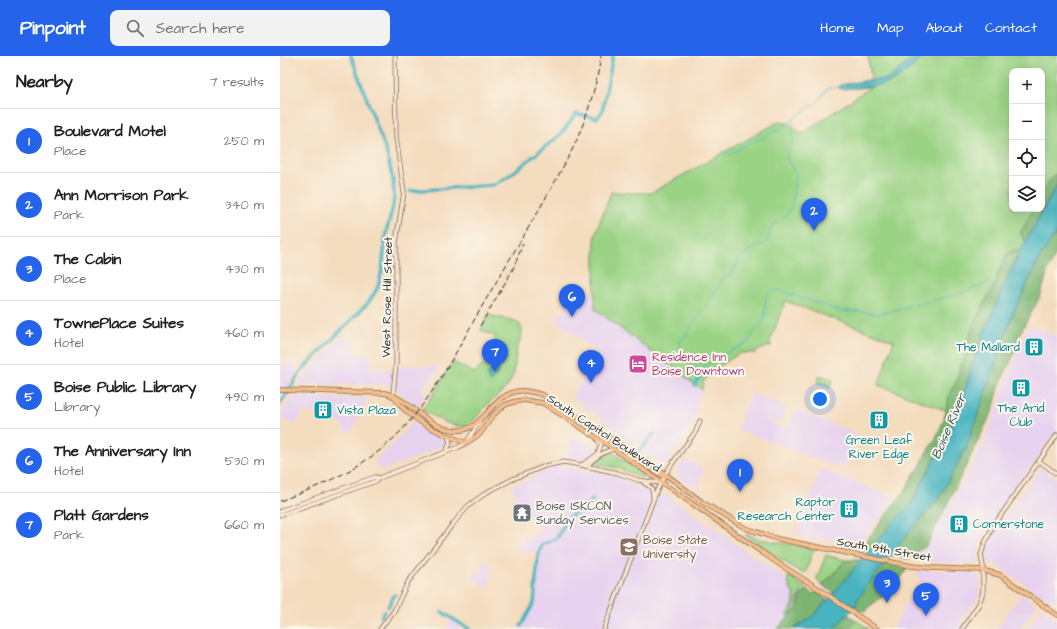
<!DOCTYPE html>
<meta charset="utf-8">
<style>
body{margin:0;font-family:"Architects Daughter",sans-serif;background:#f2f2f2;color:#202124}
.controls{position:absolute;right:12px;top:12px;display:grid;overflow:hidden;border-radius:8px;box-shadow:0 4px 16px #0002}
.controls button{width:36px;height:36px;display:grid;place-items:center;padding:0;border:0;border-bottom:1px solid #e0e0e0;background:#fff;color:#202124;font:20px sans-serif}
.you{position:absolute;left:540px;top:343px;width:14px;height:14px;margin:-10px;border:3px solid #fff;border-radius:50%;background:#1a73e8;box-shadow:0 0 0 6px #1a73e833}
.badge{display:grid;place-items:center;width:26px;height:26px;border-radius:50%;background:#2563eb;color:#fff;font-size:13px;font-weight:700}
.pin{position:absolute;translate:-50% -33px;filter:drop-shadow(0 1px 2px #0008)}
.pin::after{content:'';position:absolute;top:21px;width:14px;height:12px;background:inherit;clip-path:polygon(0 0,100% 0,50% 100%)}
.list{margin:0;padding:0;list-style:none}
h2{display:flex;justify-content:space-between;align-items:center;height:52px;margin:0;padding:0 16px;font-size:17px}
h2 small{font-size:13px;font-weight:400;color:#757577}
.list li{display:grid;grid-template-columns:26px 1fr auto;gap:12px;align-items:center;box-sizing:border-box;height:64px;padding:0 16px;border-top:1px solid #e0e0e0}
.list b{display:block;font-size:15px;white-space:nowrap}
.list p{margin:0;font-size:13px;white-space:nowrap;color:#757577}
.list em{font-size:13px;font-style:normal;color:#757577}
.icon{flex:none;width:22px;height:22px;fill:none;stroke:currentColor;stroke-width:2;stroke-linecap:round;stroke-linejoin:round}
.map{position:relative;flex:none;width:777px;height:573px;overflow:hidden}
header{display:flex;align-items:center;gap:24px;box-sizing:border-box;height:56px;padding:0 20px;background:#2563eb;color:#fff}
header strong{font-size:19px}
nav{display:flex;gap:22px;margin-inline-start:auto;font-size:14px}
.search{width:280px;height:36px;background:#f2f2f2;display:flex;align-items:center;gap:10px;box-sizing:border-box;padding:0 14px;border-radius:8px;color:#757577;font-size:15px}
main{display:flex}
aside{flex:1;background:#fff}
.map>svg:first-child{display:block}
</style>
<header>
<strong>Pinpoint</strong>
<div class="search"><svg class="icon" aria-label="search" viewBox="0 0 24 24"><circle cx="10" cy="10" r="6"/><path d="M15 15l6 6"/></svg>Search here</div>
<nav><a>Home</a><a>Map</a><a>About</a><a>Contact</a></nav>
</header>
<main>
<aside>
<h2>Nearby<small>7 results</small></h2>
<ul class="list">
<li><span class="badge">1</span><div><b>Boulevard Motel</b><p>Place</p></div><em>250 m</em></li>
<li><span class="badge">2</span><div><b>Ann Morrison Park</b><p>Park</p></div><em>340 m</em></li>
<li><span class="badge">3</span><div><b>The Cabin</b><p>Place</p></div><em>430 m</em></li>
<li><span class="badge">4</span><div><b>TownePlace Suites</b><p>Hotel</p></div><em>460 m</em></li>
<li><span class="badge">5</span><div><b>Boise Public Library</b><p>Library</p></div><em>490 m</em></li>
<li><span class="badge">6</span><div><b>The Anniversary Inn</b><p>Hotel</p></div><em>530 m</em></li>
<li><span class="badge">7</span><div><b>Platt Gardens</b><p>Park</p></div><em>660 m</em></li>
</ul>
</aside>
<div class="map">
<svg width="777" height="573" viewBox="0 0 777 573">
<rect width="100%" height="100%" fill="#fbf7ec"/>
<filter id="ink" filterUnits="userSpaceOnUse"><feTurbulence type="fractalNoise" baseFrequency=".025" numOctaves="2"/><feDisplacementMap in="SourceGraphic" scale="8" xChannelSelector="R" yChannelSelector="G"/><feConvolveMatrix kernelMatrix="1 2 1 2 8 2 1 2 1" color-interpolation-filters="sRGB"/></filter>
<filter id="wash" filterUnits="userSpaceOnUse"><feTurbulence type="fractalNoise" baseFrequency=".012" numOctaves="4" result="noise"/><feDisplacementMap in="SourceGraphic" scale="16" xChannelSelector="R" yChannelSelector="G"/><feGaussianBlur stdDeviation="0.9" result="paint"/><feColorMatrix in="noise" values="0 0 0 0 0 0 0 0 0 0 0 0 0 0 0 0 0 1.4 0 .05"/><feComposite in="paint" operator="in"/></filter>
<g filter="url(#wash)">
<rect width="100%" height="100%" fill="#f4dcbe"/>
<g fill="#e7d2ef">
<polygon points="286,236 314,236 315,253 422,334 413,366 386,408 381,408 291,340 321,299 275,263 286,254"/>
<polygon points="748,269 777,280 777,374 713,465 700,487 697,508 638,505 703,389"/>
<polygon points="61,282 70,283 70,287 72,287 73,299 91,299 91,314 120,314 120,310 161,310 143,332 144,341 138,350 123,339 121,335 104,328 17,328"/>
<polygon points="2,308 16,308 16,317 0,343 0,311"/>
<polygon points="471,337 506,351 500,367 486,362 485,364 507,373 515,354 578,378 564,413 457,373"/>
<polygon points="11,341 88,342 71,376 65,376 63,370 55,364 29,356 22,356 15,369 0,362"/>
<polygon points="132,366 149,377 166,385 167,389 103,414 93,407 121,381"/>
<polygon points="288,376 318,394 316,397 303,404 285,402 291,392"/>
<polygon points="404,404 424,412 417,433 399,422 397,419 397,414"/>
<polygon points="277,410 324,417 338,421 344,423 347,427 366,433 368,435 384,441 389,441 496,516 537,541 506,573 238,573 256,548 254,534 261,496 238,496 236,487 253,480 260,474 230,431"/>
<polygon points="761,412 777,423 777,540 772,547 715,508 706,507 707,494 711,482 719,469"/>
<polygon points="540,413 616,442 575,491 539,481 534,484 516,478"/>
<polygon points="206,507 208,509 212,510 208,532 191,522"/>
<polygon points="640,514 689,516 698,518 700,527 699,539 694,547 679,566 688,573 614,573 625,549 634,536 637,538 641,529 642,527 636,521"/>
<polygon points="742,538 757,549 740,573 716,573"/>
<polygon points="761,552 777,563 777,573 747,573"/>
<polygon points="172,563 181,569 179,573 166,573"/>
</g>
<g fill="#9bd385" stroke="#637f58" fill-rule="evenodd">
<path d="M588,0H777V129L743,190L741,191L740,196L673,357L598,329L614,285L505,245L489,288L492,289L477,295L476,297H460L438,311L424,324L422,334L315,253V179L331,136L371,137L500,65L511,69L522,78L592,30ZM732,15H762V153H732Z"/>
<path d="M208,259L236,265L240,269L242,274V278L236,296L234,318L227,331L206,350L194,364L185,370H177L164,366L142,354L151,342L173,306L194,317C205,310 212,294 216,281L201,274Z"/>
<polygon points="540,319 553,324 550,332 537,327"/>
<polygon points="327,396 333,397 365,419 363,422 337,412 315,407 316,404"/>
<polygon points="466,478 479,483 533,493 533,495 526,516 522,517 503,505 466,480"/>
<polygon points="546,499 565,504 557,515 542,529 538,526 537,522"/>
<path d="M508,520L525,531C517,539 517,553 508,560L506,558C525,538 504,533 508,520Z"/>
<polygon points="567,558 589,573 553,573"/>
</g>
<g fill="#7cb572" stroke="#54704e">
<polygon points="777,116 777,129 761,156 755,171 745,186 740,176 746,168 753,153 762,153 762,135"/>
<polygon points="777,176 777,196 768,213 761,239 738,281 734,298 720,328 713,354 661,461 646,490 632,500 629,503 610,499 659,442 687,390 732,260 759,203"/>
<polygon points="736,193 740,196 723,232 698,292 678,356 632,447 614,465 589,496 583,494 590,479 595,474 612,450 625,435 633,419 640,411 646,397 656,382 664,363 669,340 677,324 680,310 684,304 687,286 699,257 717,224 718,216 728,197"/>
<polygon points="565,504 582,504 554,537 542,529 557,515"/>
<polygon points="603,508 627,513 613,534 591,549 585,556 584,554 580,555 574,551 577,544"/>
<polygon points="527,533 533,538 537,536 547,544 532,561 514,573 497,573 517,552 521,539"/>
<path d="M567,558L576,565C570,573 563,573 553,573Z"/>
</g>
<g fill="#46b4c0" stroke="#387076">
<path d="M636,0H645C636,7 628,16 618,22C603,32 577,32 560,33L558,31L560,29L583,25L608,23Z"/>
<polygon points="777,129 777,176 759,203 732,260 687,390 659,442 617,491 577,544 576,550 553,573 513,573 532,561 554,537 614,465 632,447 678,356 698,292 723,232 740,196 741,190 743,190"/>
<path d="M220,302L222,308L220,310L218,317L210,326L208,323L207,319C211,313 218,311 218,303Z"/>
</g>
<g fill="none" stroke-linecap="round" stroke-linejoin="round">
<g stroke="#46b4c0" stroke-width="1">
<polyline points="443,95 447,97 451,98 468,87 485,81 494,75 503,73 509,66 537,46 548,32 558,31"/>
<path d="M504,161C518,151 510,133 517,119L506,103C510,89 515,78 513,63"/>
<polyline points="716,228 724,230"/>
<polyline points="635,249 685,236 708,227 713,228"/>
<path d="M414,266C417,259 423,254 428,248C435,238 438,222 451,219C454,215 456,210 458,205C464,195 477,191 487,186L492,170L497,166"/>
<polyline points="412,270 400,286 401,299 423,315 424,309 431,307"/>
<polyline points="437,305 445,298 467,287 484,263 486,241 493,234 502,235 560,255 581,256 598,258 630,250"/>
</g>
<g stroke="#46b4c0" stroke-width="3.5">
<polyline points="130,135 213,129 230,119 280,79 296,58 317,62 322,56 333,0"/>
<polyline points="415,329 423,315"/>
<polyline points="0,348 21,315 89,246 98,231 102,214 106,177 113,150 114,140 113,124 106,95 71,0"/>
<polyline points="359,395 374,378"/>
<polyline points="108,551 114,539 115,539"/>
<polyline points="162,556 189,573"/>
<polyline points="101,561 104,556"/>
<polyline points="241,570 254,547 258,500 262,489 277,482 288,462 313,444"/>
</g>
</g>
</g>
<g filter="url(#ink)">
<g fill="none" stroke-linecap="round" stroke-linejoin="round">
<g stroke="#71695e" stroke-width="5">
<g id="secondary">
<polyline points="113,339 116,307 116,187 124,136 116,82 115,0"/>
<polyline points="166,396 170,387 168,380"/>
<polyline points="759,405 777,418"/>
<polyline points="302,409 318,398 321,389 317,383"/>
<path d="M307,410C313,403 324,395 334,393"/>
<path d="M364,427C372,431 373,433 373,442"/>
<polyline points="0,456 2,454 95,421 99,422"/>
<polyline points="0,459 96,425 99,422 179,391 186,387 200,365"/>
<polyline points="100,573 114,555 128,526 172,469 188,450 207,436 235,422 265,410 283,406 296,408 338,417 358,424 371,426 382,427"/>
<polyline points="324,573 377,434 389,412 416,375 420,365"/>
<polyline points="682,573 699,548 703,536 703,510 701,499 704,489 712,472 777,379"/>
</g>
</g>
<g stroke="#71695e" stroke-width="5.5">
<g id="primary">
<path d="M0,334L105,337C130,343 146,371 173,374C204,378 209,339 239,335C247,334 255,337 263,339L380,414L422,446L465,472L498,483L631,510L652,512L702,514L720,519L777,559"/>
<path d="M113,339C126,363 161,378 186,387L200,378L213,359L225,349L233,346L244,344L263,347L328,389L496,506L539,533L597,573"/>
<polyline points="344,399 354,402 385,421"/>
</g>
</g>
<use href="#secondary" stroke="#fce5d0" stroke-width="3.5"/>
<use href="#primary" stroke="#f8bd89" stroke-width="4"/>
<g stroke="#2b2b2b" stroke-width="1" stroke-dasharray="6 3" stroke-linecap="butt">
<polyline points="200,270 233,213 243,188"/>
<path d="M0,445C37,431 72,417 104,391C150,352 178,291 208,240C237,190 268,141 294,90C307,61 316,32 321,0"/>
</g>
</g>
</g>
<defs>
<g id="building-square" transform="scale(1)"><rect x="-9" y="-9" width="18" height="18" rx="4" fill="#0f9aa8" stroke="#fbf7ec"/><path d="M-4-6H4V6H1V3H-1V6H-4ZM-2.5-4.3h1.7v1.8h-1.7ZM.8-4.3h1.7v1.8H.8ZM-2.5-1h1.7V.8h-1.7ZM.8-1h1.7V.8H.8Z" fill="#fff"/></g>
<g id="hotel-square" transform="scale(1)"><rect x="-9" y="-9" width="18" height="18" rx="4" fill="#d1479c" stroke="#fbf7ec"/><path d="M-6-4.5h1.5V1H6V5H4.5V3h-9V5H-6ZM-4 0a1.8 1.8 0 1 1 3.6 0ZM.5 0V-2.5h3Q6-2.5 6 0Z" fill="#fff"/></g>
<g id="temple-square" transform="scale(1)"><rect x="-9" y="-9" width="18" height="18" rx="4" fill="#6b7280" stroke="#fbf7ec"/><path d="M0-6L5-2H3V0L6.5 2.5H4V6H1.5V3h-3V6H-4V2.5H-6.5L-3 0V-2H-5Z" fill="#fff"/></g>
<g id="university-square" transform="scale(1)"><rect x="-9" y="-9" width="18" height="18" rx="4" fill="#8d6e63" stroke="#fbf7ec"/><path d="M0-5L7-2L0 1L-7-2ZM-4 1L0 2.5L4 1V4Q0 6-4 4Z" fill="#fff"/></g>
</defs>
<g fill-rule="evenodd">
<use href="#building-square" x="754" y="291"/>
<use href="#hotel-square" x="358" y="308"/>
<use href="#building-square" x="741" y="332"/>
<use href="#building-square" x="43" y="354"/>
<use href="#building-square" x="599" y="364"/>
<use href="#building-square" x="569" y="453"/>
<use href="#temple-square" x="242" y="457"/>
<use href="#building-square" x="679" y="468"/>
<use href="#university-square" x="349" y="491"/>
</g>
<g text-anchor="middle" stroke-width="4" stroke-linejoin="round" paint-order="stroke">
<g font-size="12" fill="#2b2b2b" stroke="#fbf7ec">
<text transform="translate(107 241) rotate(-89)" y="4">West Rose Hill Street</text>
<text transform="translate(324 377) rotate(33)" y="4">South Capitol Boulevard</text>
<text transform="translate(604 493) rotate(10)" y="4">South 9th Street</text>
</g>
<g font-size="12" fill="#0d838f" stroke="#fbf7ec" text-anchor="end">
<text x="740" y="295">The Mallard</text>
<text x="741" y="356" text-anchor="middle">The Arid<tspan x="741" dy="14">Club</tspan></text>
<text x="57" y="358" text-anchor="start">Vista Plaza</text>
<text x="599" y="388" text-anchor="middle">Green Leaf<tspan x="599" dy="14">River Edge</tspan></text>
<text x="555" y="450">Raptor<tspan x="555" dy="14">Research Center</tspan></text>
<text x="693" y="472" text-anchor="start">Cornerstone</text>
</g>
<g font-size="12" fill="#b23c85" stroke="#fbf7ec" text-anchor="start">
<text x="372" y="305">Residence Inn<tspan x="372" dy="14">Boise Downtown</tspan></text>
</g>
<g font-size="12" fill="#5b616d" stroke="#fbf7ec" text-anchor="start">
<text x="256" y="454">Boise ISKCON<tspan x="256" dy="14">Sunday Services</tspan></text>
</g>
<g font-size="12" fill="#785e54" stroke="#fbf7ec" text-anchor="start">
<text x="363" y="488">Boise State<tspan x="363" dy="14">University</tspan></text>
</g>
<g font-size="13" font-style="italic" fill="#345b5f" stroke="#fbf7ec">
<text transform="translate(668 370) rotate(-67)" y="5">Boise River</text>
</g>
</g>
</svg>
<div class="controls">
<button>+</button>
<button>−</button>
<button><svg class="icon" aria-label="locate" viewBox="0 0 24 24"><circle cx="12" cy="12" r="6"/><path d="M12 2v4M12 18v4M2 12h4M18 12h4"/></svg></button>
<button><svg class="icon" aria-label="layers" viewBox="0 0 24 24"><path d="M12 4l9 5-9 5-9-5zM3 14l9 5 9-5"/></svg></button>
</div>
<div class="you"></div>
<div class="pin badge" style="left:460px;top:436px">1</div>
<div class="pin badge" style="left:534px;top:175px">2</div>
<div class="pin badge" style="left:607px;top:547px">3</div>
<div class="pin badge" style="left:311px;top:327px">4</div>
<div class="pin badge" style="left:646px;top:560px">5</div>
<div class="pin badge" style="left:292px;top:261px">6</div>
<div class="pin badge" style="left:215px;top:316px">7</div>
</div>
</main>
